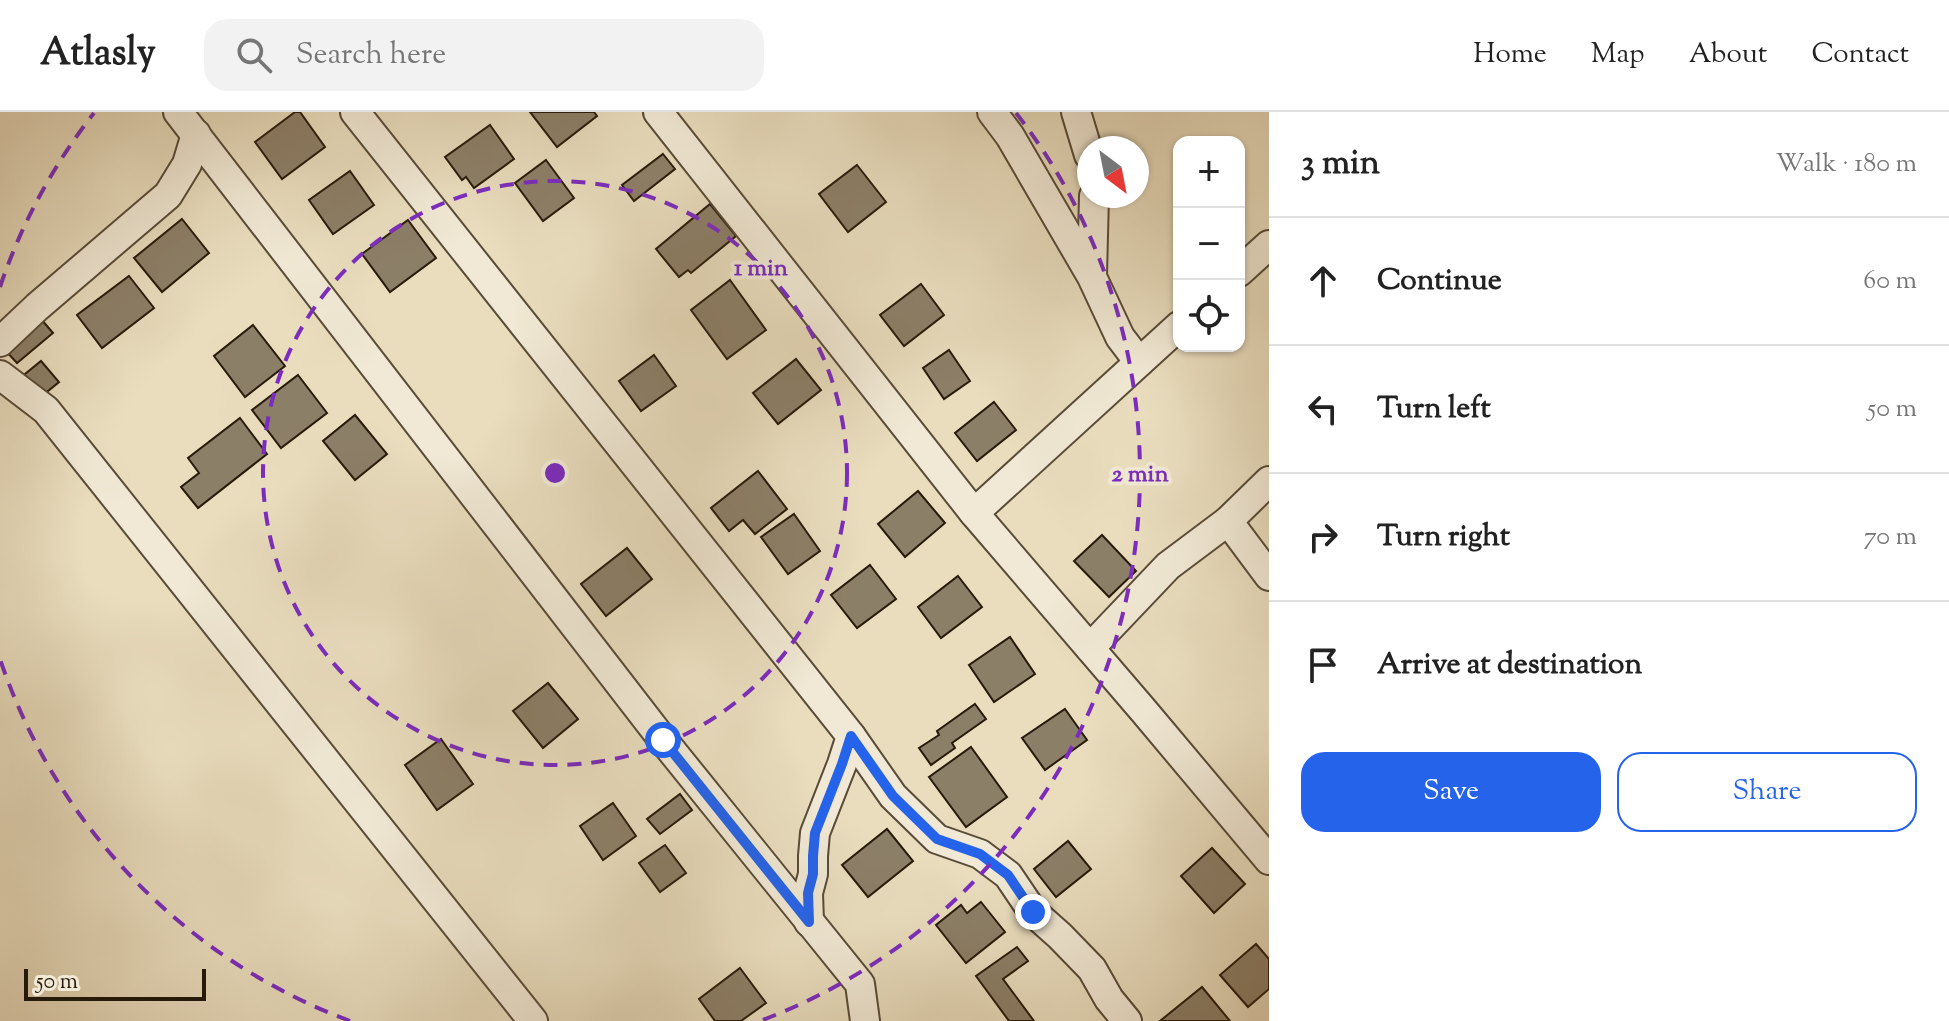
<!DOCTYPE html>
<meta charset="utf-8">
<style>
body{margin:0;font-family:"Sorts Mill Goudy",serif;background:#f2f2f2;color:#222}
.controls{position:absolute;right:24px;top:24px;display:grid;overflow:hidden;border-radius:16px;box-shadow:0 2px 6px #0004}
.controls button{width:72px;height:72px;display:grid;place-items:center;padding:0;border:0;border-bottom:2px solid #e0e0e0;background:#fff;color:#222;font:40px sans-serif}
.compass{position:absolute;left:1077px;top:24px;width:72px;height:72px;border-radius:50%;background:#fff;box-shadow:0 2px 6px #0004;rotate:148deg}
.scale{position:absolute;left:24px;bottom:20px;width:182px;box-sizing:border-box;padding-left:8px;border:4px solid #271a0a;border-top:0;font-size:22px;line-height:28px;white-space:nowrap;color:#271a0a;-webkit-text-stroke:6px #f1e9d5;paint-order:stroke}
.stop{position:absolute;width:24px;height:24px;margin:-18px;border:6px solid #2563eb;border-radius:50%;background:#fff}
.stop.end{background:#2563eb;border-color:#fff;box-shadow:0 2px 8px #0008}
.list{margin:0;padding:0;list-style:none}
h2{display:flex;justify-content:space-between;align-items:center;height:104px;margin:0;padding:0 32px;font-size:34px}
h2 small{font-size:26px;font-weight:400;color:#767676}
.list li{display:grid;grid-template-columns:52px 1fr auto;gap:24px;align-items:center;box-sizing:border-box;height:128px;padding:0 32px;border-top:2px solid #e0e0e0}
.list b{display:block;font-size:30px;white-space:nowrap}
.list em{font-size:26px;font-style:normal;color:#767676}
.actions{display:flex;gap:16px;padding:24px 32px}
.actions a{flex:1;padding:18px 0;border:2px solid #2563eb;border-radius:24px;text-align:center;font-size:28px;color:#2563eb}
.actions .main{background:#2563eb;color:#fff}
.icon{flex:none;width:44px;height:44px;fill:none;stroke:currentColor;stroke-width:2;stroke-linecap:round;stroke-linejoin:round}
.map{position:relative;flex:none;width:1269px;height:909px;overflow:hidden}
header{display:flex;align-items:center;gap:48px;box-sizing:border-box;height:112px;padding:0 40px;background:#fff;border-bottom:2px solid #e0e0e0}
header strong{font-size:38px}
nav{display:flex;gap:44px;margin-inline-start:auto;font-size:28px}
.search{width:560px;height:72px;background:#f2f2f2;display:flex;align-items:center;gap:20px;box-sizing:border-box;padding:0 28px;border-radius:24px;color:#767676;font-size:30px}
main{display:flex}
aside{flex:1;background:#fff}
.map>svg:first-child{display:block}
</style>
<header>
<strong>Atlasly</strong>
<div class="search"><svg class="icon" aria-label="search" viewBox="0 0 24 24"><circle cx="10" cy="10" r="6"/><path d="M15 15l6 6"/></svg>Search here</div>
<nav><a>Home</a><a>Map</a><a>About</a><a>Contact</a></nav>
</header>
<main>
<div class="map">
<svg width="1269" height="909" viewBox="0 0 1269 909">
<rect width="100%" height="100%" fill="#e9ddbe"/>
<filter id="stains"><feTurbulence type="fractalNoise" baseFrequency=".0025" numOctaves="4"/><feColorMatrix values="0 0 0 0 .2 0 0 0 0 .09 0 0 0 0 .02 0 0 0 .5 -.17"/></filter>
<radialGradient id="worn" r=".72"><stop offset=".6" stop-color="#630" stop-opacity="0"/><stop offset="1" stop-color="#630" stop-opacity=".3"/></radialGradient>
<g fill="#8c7f68" stroke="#271a0a" stroke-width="2">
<polygon points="295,0 300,0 325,35 282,67 255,30"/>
<polygon points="530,0 594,0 597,4 557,35"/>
<polygon points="490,13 514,47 474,76 466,65 462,68 445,45"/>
<polygon points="663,42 675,57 634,89 622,73"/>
<polygon points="546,48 574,86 543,109 515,71"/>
<polygon points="857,53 886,90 848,120 819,82"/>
<polygon points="350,59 374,93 333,122 309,88"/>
<polygon points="710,92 736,124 691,161 688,158 679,165 656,137"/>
<polygon points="182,107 209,141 162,180 134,146"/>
<polygon points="408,108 436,146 390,180 362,142"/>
<polygon points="129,164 154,196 102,236 77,203"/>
<polygon points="730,168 766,218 727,247 691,198"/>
<polygon points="921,172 944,203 904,234 880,203"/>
<polygon points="41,207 53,221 17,251 5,238"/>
<polygon points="253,213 285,254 245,285 214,244"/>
<polygon points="949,238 970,269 944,287 923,256"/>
<polygon points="654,243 676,274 641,299 619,269"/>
<polygon points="796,247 821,278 778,312 753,281"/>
<polygon points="41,249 59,270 37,288 19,267"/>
<polygon points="298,263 327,301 281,336 252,298"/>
<polygon points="994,290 1016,318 977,349 955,321"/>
<polygon points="355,303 387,342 355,368 323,329"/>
<polygon points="240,306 267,342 198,396 181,375 199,361 188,346"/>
<polygon points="758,359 787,397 755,422 743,408 729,419 711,396"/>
<polygon points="918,379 945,411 905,445 878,412"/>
<polygon points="794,402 820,439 788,462 761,425"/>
<polygon points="1102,423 1136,459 1109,485 1074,449"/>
<polygon points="627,436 652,467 606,504 581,472"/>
<polygon points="870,453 896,487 857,516 831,483"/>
<polygon points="958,464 982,495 941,526 918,495"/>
<polygon points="1010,525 1035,562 994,590 969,553"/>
<polygon points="548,571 578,607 543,636 513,599"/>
<polygon points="975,592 986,607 952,631 955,636 931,653 919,636 939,623 937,619"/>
<polygon points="1065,597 1087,628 1045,658 1022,626"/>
<polygon points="441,627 473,672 437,698 405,653"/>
<polygon points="971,635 1007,685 966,715 929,665"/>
<polygon points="680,682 692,698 660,722 647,707"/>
<polygon points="613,691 636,724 603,748 580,714"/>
<polygon points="887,717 913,749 868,785 842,753"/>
<polygon points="1068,729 1091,757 1056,785 1034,757"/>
<polygon points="665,733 686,761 660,780 639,751"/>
<polygon points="1212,736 1245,772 1214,801 1181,764"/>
<polygon points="981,790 1005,820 966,851 936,813 961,793 967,801"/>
<polygon points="1256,832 1269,847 1269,877 1248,895 1220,863"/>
<polygon points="1017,835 1028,849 1003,867 1034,909 1009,909 976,864"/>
<polygon points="740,856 766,891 741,909 715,909 699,887"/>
<polygon points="1202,875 1230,909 1160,909"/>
</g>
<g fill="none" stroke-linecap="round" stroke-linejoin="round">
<g stroke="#584b37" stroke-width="32">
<g id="street">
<polyline points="178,0 663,628 860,872 865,909"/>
<polyline points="355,0 851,624 842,652 815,721 813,744 813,762 808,781 809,810"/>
<polyline points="658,0 974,401 1143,598 1269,748"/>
<polyline points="992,0 1010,24 1092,165 1120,225 1139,250"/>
<polyline points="1076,0 1089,43"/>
<polyline points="1239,160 1269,133"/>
<polyline points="1092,163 1094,84"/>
<polyline points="0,230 37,195 168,83 187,52 196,22"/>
<polyline points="0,263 46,298 533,909"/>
<polyline points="974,401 1179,214"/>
<polyline points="1228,409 1269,464"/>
<polyline points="1090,536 1168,454 1228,409 1269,369"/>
<polyline points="851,624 893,684 937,727 980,742 1008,763 1033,800 1060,824 1092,857 1109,887 1127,909"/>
</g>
</g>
<use href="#street" stroke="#f1e9d5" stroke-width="28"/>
</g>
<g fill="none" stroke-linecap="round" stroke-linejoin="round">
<polyline stroke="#2563eb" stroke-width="10" points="663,628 809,810 808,781 813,762 813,744 815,721 842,652 851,624 893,684 937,727 980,742 1008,763 1033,800"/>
</g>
<g fill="none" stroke="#7b2cbf" stroke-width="4" stroke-dasharray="14 10">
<circle cx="555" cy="361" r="292"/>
<path d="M350 909A585 585 0 0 1 0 547M0 175A585 585 0 0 1 94 1M1016 1A585 585 0 0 1 760 909"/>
</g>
<circle cx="555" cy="361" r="12" fill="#7b2cbf" stroke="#f1e9d5" stroke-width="4"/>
<g font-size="24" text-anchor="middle" font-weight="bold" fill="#7b2cbf" stroke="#f1e9d5" stroke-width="8" stroke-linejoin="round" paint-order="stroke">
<text x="761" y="163">1 min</text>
<text x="1140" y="369">2 min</text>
</g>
<rect width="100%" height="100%" filter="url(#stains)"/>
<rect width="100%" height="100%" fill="url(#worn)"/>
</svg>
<div class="controls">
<button>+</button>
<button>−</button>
<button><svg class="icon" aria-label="locate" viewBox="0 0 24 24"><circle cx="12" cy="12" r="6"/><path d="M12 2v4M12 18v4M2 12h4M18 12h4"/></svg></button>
</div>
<svg class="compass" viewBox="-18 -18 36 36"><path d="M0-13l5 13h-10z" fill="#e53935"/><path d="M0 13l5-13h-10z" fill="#767676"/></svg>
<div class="scale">50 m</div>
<div class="stop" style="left:663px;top:628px"></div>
<div class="stop end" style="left:1033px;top:800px"></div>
</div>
<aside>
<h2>3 min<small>Walk · 180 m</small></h2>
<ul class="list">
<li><svg class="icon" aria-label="ahead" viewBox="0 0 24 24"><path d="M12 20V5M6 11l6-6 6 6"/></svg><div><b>Continue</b></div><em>60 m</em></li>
<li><svg class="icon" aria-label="left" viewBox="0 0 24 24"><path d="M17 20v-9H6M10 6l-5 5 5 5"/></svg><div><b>Turn left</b></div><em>50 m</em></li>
<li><svg class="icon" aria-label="right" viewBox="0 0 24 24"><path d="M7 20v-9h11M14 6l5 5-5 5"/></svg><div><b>Turn right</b></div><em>70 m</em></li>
<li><svg class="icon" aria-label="arrive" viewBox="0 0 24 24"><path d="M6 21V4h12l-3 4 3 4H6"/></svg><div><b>Arrive at destination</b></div></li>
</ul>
<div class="actions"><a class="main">Save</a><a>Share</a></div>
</aside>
</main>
